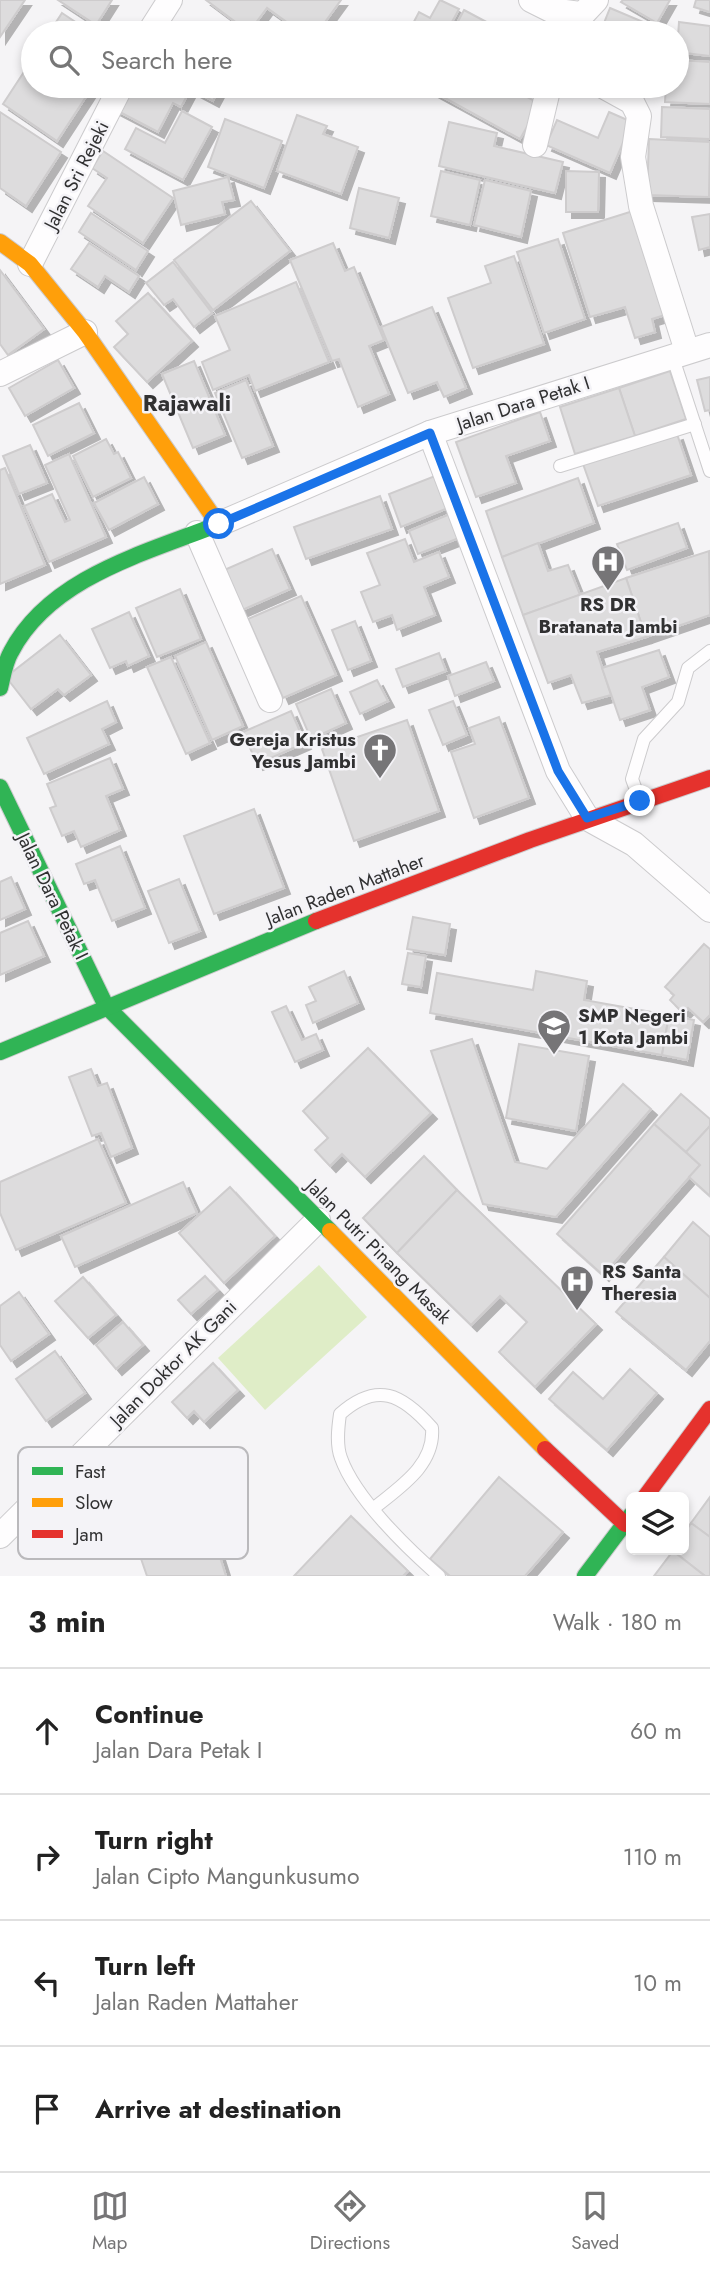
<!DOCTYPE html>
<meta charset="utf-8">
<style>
body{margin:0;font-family:Jost,sans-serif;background:#f6f6f6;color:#222}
.controls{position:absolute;right:21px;bottom:21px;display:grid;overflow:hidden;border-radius:10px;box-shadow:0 4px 10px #0003}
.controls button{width:63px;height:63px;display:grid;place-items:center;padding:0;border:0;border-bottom:2px solid #e0e0e0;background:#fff;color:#222;font:35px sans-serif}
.stop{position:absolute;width:21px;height:21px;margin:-16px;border:5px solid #1a73e8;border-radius:50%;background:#fff}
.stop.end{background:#1a73e8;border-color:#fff;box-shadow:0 2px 7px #0008}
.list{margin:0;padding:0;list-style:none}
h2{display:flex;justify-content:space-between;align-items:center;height:91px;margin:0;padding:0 28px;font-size:30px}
h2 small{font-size:23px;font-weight:400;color:#767676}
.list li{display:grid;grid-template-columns:46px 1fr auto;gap:21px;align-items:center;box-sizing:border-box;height:126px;padding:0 28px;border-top:2px solid #e0e0e0}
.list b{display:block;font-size:26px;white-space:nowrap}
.list p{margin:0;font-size:23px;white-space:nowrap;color:#767676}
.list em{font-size:23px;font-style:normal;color:#767676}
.icon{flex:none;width:38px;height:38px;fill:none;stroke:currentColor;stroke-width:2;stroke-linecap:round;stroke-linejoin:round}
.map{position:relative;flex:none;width:710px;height:1576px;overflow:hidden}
.search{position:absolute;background:#fff;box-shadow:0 4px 10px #0003;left:21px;right:21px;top:21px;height:77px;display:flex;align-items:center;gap:18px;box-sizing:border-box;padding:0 24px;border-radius:38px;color:#767676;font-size:26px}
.sheet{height:595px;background:#fff}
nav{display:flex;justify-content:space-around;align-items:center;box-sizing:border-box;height:98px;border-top:2px solid #e0e0e0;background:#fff;font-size:19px;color:#767676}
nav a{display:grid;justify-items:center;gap:4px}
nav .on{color:#767577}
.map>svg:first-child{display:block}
</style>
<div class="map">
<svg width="710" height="1576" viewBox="0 0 710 1576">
<defs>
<filter id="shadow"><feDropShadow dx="6" dy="6" stdDeviation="0" flood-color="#0004"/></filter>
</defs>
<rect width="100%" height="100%" fill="#f5f4f6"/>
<polygon fill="#dfedc7" points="319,1265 367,1317 265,1410 218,1358"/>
<g fill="#dddcdd" stroke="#cecccd" stroke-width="2" filter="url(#shadow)">
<polygon points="0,0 25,0 0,37"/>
<polygon points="58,0 112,0 96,25"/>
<polygon points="206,0 341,0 317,33 302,33 267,8 249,32"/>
<polygon points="440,0 459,9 446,33 408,33 419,12 430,18"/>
<polygon points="623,0 670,0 657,23 621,2"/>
<polygon points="696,0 710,0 710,12 694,7"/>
<polygon points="610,8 648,24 645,32 649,33 600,33"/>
<polygon points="464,10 507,33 452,33"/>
<polygon points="62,13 92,33 49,33"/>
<polygon points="679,22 710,26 710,56 677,52"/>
<polygon points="33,58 33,86 93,86 57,141 3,104"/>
<polygon points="677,60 710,62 710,104 665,102 666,86 677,86"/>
<polygon points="126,86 177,86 189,92 181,107 173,103 158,132 114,109"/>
<polygon points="185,86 221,86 213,101"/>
<polygon points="423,86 522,86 518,92 540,104 520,139"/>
<polygon points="662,107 710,109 710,139 661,137"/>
<polygon points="182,111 212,127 183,180 125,149 136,128 165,143"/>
<polygon points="0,112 61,152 26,206 0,188"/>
<polygon points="609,112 632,122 610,173 546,145 557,120 598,138"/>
<polygon points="297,115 327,126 323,134 358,147 341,194 277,171"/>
<polygon points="225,119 282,141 264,188 208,167"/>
<polygon points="449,122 497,133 494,146 563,162 555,193 439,166"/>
<polygon points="649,139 710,142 709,197 647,195"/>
<polygon points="103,151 173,198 143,243 88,206 107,178 92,168"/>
<polygon points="441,171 480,180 470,225 431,216"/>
<polygon points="566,171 599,172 598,212 566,212"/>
<polygon points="228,177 234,200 222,202 225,214 181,225 173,191"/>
<polygon points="485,180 531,191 521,237 474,225"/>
<polygon points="359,188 399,198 389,238 350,228"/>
<polygon points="251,201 290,251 213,310 174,260"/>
<polygon points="633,211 665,315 652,319 655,332 635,338 625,307 590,317 563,233"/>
<polygon points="91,213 148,251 136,270 79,232"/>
<polygon points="710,214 710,247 699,250 692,217"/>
<polygon points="558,239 585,319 544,333 517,252"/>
<polygon points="89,243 139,276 129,292 105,276 98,287 71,269"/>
<polygon points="333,243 345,271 354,267 384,340 369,346 389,394 358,407 339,359 332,361 290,260"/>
<polygon points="514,256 544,344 473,368 448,298 491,283 485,266"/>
<polygon points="173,262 212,313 194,327 173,299 164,305 146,283"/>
<polygon points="0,270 44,329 8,355 0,344"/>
<polygon points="296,282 329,362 255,391 249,375 213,390 202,362 230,350 215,316"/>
<polygon points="148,293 192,341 147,382 114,347 128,334 116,321"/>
<polygon points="432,307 466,388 444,397 437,382 408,393 381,327"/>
<polygon points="58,360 74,388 25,416 9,388"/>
<polygon points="194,361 225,435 193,448 162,374"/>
<polygon points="670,371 686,419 635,436 619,388"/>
<polygon points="710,377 710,410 705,411 697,380"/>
<polygon points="246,380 273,446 242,458 215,393"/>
<polygon points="619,388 635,436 575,454 560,407"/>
<polygon points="79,403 94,433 48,456 33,425"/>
<polygon points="540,412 550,441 506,456 516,483 476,497 456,442"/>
<polygon points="677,434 691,475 598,506 583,464"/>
<polygon points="106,439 114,454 118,452 131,478 93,497 73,456"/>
<polygon points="30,445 47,483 19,494 3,456"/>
<polygon points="69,454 106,537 49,562 24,506 52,494 65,522 70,520 45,465"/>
<polygon points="5,468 45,565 0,584 0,470"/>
<polygon points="435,476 448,508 401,527 389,494"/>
<polygon points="144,477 158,504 109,530 94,503"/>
<polygon points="578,478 594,523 502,557 486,511"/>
<polygon points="380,496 392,529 306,559 294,527"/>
<polygon points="450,514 459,538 418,554 409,531"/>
<polygon points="678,523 687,548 627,570 617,544"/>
<polygon points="405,539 414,562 439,552 449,577 424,587 435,615 397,630 392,615 373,622 361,592 380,585 367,553"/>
<polygon points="538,543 548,571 568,565 580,595 523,615 502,557"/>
<polygon points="272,549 290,589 240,611 222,571"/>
<polygon points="709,551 710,615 646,637 626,578"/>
<polygon points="626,578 646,637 597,652 611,695 582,703 571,675 548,683 523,615"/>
<polygon points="180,589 201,639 157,657 136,608"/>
<polygon points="301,596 336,675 283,698 248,619"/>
<polygon points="129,612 149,656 128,666 126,661 110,668 92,629"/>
<polygon points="355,621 371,661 348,670 332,630"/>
<polygon points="60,635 91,675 64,695 58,689 31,709 6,677"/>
<polygon points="206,642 243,726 212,740 175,656"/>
<polygon points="659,650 669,677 642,687 650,710 620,720 602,668"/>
<polygon points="439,653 446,671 403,687 396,669"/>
<polygon points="171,657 210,743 186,754 147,667"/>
<polygon points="486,662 494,681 455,696 448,676"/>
<polygon points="377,680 388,701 360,714 350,692"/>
<polygon points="331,689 346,723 311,739 296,704"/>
<polygon points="107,701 116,722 102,729 109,744 44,774 27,738"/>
<polygon points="453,701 467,735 443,745 429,710"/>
<polygon points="291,711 305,743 257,764 243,732"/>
<polygon points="499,717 529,798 474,818 451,752 475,744 469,728"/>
<polygon points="407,720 439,811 354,841 322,749"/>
<polygon points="110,758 123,789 106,796 120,830 81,847 74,831 62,836 50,808 56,806 47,784"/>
<polygon points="254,809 284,888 214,914 184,836"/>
<polygon points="120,846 145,908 112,921 95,880 84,884 76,864"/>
<polygon points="11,877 25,909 0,920 0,882"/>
<polygon points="179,879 200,931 169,943 148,891"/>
<polygon points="413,917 450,924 445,955 407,949"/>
<polygon points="28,921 44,956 0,975 0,933"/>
<polygon points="704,944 710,949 710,1015 703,1022 688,1008 683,1013 670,1000 674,995 665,987"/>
<polygon points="408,953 426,956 421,987 402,984"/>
<polygon points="344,971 358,1003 313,1023 306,1005 316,1001 309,987"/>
<polygon points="536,971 587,981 584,1000 669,1015 662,1055 430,1013 437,973 533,990"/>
<polygon points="286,1006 302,1040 316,1034 323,1050 295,1062 272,1012"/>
<polygon points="669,1015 694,1020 687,1060 662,1055"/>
<polygon points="472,1039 515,1162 547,1169 623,1084 651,1109 556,1217 483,1204 431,1051"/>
<polygon points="519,1044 589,1056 576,1131 506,1118"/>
<polygon points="368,1048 431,1113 365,1177 342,1154 330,1166 315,1150 328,1138 303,1111"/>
<polygon points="91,1069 98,1086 107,1083 132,1148 111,1157 101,1133 92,1136 69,1077"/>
<polygon points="681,1094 710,1119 710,1126 686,1152 654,1124"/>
<polygon points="654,1124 700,1165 603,1275 557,1234"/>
<polygon points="710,1126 710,1196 689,1177 700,1165 686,1152"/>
<polygon points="98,1139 126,1203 16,1250 0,1213 0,1182"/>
<polygon points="424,1156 457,1190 397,1253 363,1218"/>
<polygon points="183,1182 197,1213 75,1267 61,1236"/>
<polygon points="230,1187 275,1236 224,1283 179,1233"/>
<polygon points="457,1190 596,1324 535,1387 499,1352 527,1322 500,1296 471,1325 397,1253"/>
<polygon points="693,1222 710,1237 710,1298 664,1257"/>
<polygon points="664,1257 710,1298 710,1341 686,1370 616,1312"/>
<polygon points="205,1276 218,1290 191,1314 178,1300"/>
<polygon points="83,1277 116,1315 88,1338 55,1301"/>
<polygon points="19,1292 49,1334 11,1361 0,1345 0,1306"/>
<polygon points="123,1322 143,1345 116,1369 96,1345"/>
<polygon points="55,1351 85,1393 46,1421 16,1379"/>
<polygon points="213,1363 238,1390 204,1422 194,1411 187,1418 172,1402"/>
<polygon points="630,1369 657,1393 607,1450 549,1399 573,1372 603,1399"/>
<polygon points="499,1477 563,1532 525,1576 450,1576 430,1559"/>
<polygon points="710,1497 710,1537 691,1523"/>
<polygon points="351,1516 408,1571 403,1576 294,1576"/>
<polygon points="691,1523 710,1537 710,1576 705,1576 673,1551 684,1550 684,1534"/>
<polygon points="210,1526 226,1576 147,1576 138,1550"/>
<polygon points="673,1551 705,1576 654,1576"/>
</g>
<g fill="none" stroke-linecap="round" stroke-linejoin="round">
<g stroke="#cccbcd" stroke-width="14">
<g id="lane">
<polyline points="672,355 710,471"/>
<polyline points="560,466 695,424"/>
<polyline points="640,801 632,779 644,739 678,702 688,668 710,651"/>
<path d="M374,1508C400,1487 435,1465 432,1428C402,1394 377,1381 340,1414C338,1428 336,1445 341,1458C355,1498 408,1549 439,1576"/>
</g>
</g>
<g stroke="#cccbcd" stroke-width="26">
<g id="street">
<polyline points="531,0 551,10 580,14"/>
<polyline points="149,33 170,0"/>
<polyline points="565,33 596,0"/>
<polyline points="603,86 632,102 639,116 633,157 641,206 687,351"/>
<polyline points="535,145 549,86"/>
<polyline points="30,264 121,86"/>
<polyline points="0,374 85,332"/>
<polyline points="430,433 558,771 587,818 634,844 710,910"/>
<polyline points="219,524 430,433 710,345"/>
<polyline points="197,533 270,700"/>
<polyline points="0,1536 318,1220"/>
</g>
</g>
<g stroke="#cccbcd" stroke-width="18">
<g id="fast">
<path d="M0,688C3,676 5,662 11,652C50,577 146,553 219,524L212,515"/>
<polyline points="0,787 106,1006 330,1231"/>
<polyline points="0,1052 316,921"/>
<polyline points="585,1576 631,1515"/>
</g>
</g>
<g stroke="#cccbcd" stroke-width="18">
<g id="slow">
<polyline points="0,242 30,264 85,332 212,515"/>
<polyline points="330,1231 545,1449"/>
</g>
</g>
<g stroke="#cccbcd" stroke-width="18">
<g id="jam">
<polyline points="316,921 530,840 710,778"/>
<polyline points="545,1449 625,1524"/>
<polyline points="645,1497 710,1409"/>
</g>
</g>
<use href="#lane" stroke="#fefdfe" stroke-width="12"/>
<use href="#street" stroke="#fefdfe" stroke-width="24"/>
<use href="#fast" stroke="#30b455" stroke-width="16"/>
<use href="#slow" stroke="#ff9f0a" stroke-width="16"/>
<use href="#jam" stroke="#e5322d" stroke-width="16"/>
</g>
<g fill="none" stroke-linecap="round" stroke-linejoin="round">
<polyline stroke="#1a73e8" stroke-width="9" points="219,524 430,433 558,771 587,818 640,801"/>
</g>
<defs>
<g id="hospital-pin" transform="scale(1.75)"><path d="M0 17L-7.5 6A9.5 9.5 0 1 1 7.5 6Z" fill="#767577" stroke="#f4f3f7"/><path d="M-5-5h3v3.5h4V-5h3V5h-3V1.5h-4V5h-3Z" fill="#fff"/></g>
<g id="church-pin" transform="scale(1.75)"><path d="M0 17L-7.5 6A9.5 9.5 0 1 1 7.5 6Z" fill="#767577" stroke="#f4f3f7"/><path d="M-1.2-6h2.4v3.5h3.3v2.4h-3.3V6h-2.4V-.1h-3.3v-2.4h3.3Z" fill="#fff"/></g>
<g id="school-pin" transform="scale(1.75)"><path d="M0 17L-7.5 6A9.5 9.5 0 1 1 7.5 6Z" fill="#767577" stroke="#f4f3f7"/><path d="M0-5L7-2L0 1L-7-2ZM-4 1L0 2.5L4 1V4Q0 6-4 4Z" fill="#fff"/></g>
</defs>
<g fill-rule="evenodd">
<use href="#hospital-pin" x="608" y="562"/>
<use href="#church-pin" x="380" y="750"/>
<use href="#school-pin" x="554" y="1026"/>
<use href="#hospital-pin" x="577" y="1282"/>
</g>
<g text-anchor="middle" stroke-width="5" stroke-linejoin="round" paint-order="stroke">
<g font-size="19" fill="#313132" stroke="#f4f3f7">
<text transform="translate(76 175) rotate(-63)" y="7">Jalan Sri Rejeki</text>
<text transform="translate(523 403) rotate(-18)" y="7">Jalan Dara Petak I</text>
<text transform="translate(345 889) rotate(-21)" y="7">Jalan Raden Mattaher</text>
<text transform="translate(53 896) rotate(64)" y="7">Jalan Dara Petak I</text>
<text transform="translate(379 1251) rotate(45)" y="7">Jalan Putri Pinang Masak</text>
<text transform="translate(173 1363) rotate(-45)" y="7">Jalan Doktor AK Gani</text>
</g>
<g font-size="19" font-weight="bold" fill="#313132" stroke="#f4f3f7" text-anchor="start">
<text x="608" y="611" text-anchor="middle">RS DR<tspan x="608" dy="22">Bratanata Jambi</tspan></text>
<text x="356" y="746" text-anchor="end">Gereja Kristus<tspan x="356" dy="22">Yesus Jambi</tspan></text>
<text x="578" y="1022">SMP Negeri<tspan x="578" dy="22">1 Kota Jambi</tspan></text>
<text x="602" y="1278">RS Santa<tspan x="602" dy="22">Theresia</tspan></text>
</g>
<g font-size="23" font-weight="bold" fill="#313132" stroke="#f4f3f7">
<text x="187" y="411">Rajawali</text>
</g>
</g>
<rect x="18" y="1447" width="230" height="112" rx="10" fill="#f4f3f7" stroke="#bab9bc" stroke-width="2"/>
<rect x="32" y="1467" width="31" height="8" fill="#30b455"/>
<rect x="32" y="1498" width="31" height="9" fill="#ff9f0a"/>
<rect x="32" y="1530" width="31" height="8" fill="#e5322d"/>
<g font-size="19" fill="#313132">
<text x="75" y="1478">Fast</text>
<text x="75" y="1509">Slow</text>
<text x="75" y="1541">Jam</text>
</g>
</svg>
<div class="controls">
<button><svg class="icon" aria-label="layers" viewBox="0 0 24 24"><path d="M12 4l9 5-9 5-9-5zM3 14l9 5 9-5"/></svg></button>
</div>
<div class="stop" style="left:219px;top:524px"></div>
<div class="stop end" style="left:640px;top:801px"></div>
<div class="search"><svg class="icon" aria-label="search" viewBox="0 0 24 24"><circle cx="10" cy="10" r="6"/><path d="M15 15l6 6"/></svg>Search here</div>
</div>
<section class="sheet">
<h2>3 min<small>Walk · 180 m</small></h2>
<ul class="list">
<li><svg class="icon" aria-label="ahead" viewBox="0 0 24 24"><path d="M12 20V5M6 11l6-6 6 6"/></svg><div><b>Continue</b><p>Jalan Dara Petak I</p></div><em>60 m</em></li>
<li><svg class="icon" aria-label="right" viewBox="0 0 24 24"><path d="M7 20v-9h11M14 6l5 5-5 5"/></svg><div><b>Turn right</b><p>Jalan Cipto Mangunkusumo</p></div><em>110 m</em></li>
<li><svg class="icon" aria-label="left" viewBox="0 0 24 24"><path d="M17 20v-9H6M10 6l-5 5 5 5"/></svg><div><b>Turn left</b><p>Jalan Raden Mattaher</p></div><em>10 m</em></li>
<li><svg class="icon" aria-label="arrive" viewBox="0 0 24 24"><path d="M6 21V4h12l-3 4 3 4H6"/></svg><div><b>Arrive at destination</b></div></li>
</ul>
</section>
<nav>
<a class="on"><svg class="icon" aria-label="map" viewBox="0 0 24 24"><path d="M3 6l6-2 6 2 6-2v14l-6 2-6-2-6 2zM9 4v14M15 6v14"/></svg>Map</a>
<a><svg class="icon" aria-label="directions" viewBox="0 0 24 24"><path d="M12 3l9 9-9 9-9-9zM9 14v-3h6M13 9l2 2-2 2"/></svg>Directions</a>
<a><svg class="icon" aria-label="saved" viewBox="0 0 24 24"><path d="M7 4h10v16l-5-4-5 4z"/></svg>Saved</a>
</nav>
